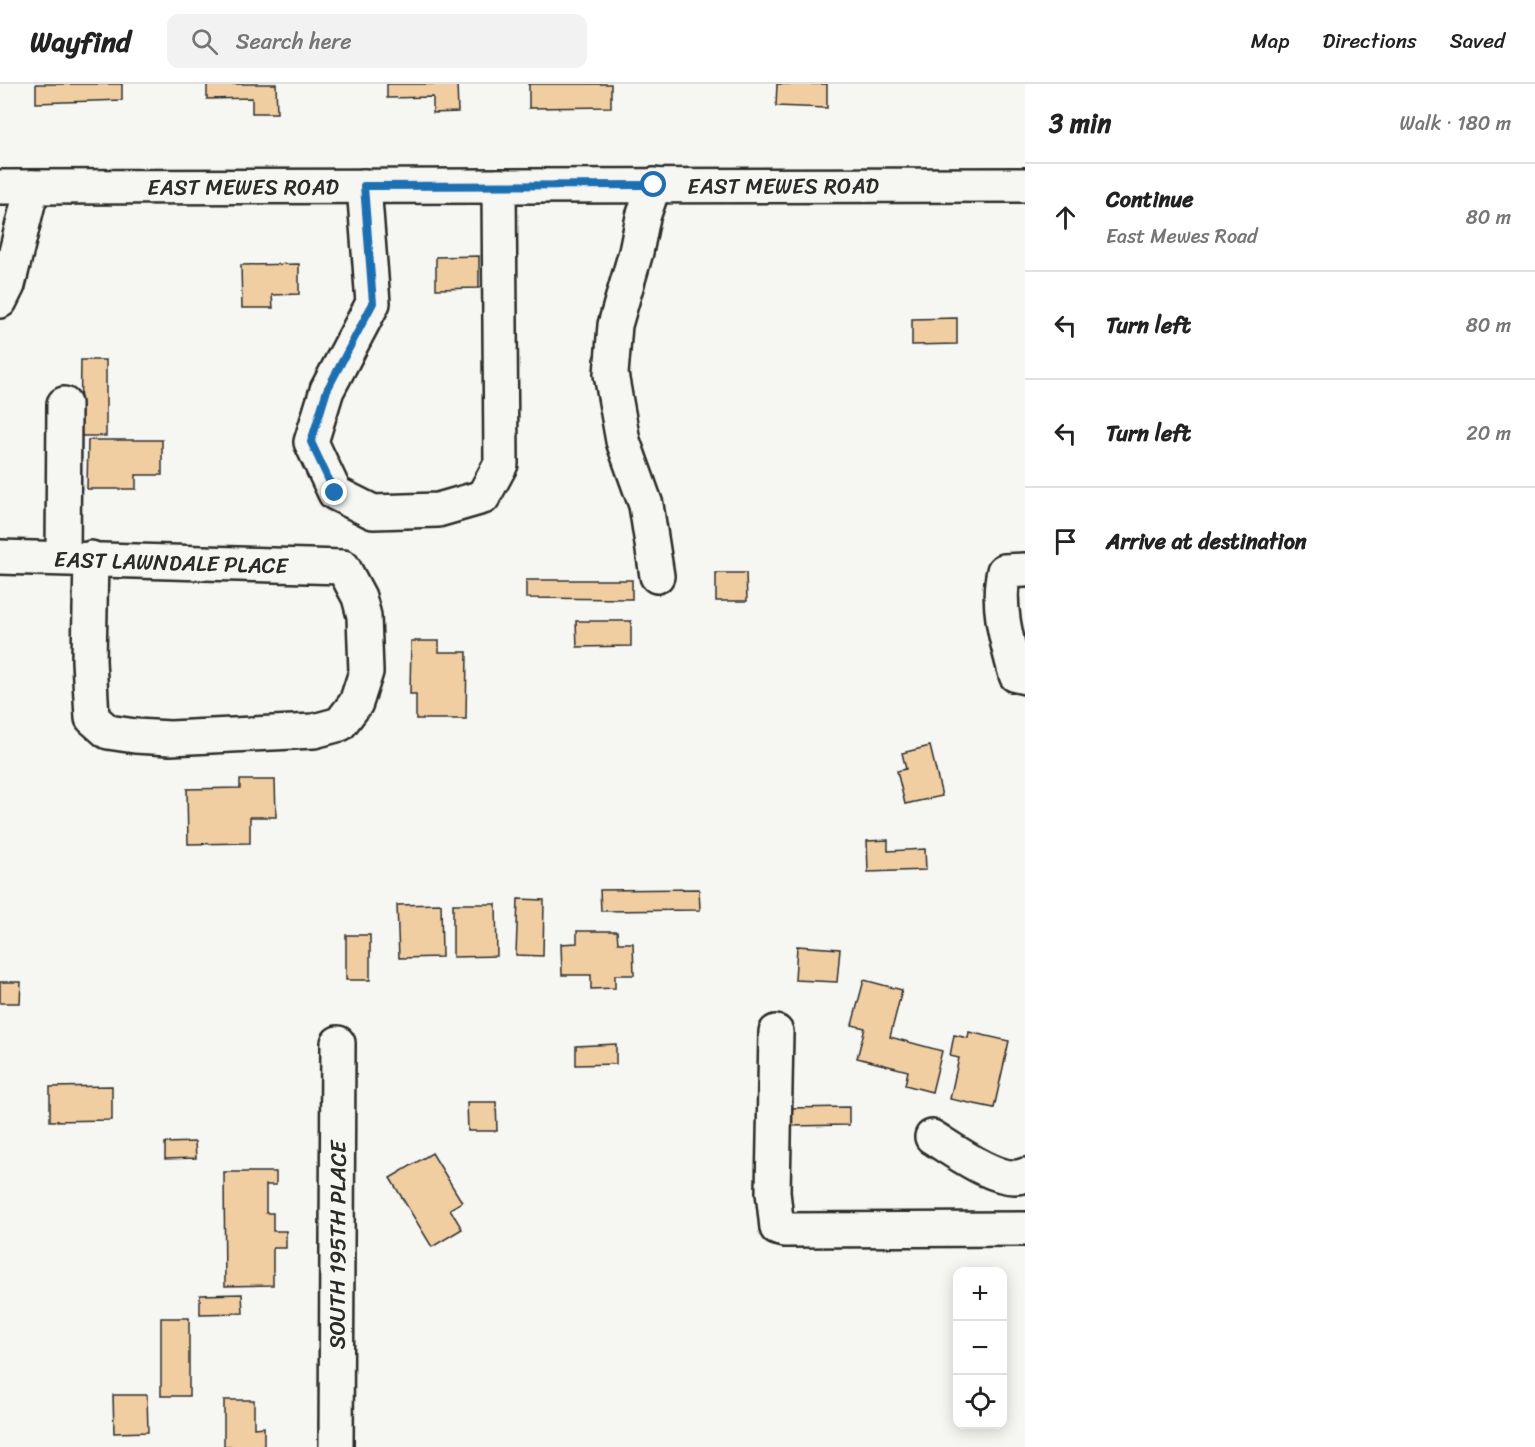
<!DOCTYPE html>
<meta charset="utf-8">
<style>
body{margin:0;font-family:Sriracha,sans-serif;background:#f2f2f2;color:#222}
.controls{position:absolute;right:18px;bottom:18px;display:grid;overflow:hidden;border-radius:12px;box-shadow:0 3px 15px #0003}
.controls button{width:54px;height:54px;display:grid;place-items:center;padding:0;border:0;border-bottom:2px solid #e0e0e0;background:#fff;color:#222;font:30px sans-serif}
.stop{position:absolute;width:18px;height:18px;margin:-14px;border:4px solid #1f6fb2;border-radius:50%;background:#fff}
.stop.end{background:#1f6fb2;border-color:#fff;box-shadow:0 2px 6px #0008}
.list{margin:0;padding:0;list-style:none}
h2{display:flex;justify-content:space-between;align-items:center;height:78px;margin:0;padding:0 24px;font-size:26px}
h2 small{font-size:20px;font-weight:400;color:#767676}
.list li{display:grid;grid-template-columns:39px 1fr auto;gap:18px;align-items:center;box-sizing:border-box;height:108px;padding:0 24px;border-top:2px solid #e0e0e0}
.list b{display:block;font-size:22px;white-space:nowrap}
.list p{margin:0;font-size:20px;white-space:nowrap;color:#767676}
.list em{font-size:20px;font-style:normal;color:#767676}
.icon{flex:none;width:33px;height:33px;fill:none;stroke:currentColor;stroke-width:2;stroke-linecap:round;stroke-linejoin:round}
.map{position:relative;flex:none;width:1025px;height:1363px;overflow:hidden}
header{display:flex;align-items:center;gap:36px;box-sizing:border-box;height:84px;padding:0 30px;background:#fff;border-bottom:2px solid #e0e0e0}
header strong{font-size:28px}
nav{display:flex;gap:33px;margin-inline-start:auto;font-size:21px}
.search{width:420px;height:54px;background:#f2f2f2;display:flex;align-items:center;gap:15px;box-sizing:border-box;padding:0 21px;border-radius:12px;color:#767676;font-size:22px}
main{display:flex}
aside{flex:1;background:#fff}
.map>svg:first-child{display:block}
</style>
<header>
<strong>Wayfind</strong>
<div class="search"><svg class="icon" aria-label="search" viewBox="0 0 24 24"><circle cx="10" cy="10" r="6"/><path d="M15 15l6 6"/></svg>Search here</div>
<nav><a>Map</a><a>Directions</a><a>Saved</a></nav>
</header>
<main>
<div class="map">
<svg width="1025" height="1363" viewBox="0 0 1025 1363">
<rect width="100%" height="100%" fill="#f6f6f2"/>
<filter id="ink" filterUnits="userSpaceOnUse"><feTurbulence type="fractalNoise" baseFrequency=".0167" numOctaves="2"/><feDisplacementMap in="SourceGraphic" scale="12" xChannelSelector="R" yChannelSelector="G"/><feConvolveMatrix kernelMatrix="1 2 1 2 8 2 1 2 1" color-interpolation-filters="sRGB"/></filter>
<g filter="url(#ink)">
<g fill="#f0cea1" stroke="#2b2b2b" stroke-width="1.5">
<polygon points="36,0 122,0 122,16 36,19"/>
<polygon points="207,0 276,0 277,29 252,29 252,14 207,15"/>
<polygon points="387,0 457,0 458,28 433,29 433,13 387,14"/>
<polygon points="529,0 611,0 611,23 529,24"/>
<polygon points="777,0 827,0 827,24 776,22"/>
<polygon points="479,172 479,204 436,205 436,173"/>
<polygon points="299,180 299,210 272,211 273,224 242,224 241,181"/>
<polygon points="957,234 957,260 912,261 912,235"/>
<polygon points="81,276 106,276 106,352 80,352"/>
<polygon points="88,356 162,356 162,391 136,391 136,405 87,405"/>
<polygon points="716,489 746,489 747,517 716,517"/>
<polygon points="526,496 632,496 632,515 526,514"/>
<polygon points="576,537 631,537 631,562 577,563"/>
<polygon points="411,557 439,557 439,568 467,568 466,635 416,635 416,610 410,610"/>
<polygon points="930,662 942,712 905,720 897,687 906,685 902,669"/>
<polygon points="240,696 275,696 276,733 250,733 250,759 188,760 187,705 240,704"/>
<polygon points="888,756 888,767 925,765 926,786 868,788 867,757"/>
<polygon points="699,805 700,826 601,827 600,806"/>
<polygon points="518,815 544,816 543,872 516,871"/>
<polygon points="441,820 442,873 399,874 397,821"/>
<polygon points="453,820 496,820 497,872 453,873"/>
<polygon points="577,847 617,847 618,859 633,859 634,891 615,891 615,904 591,905 591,891 562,891 561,860 577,859"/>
<rect x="346" y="851" width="24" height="45"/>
<polygon points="797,862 840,865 837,898 795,896"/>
<polygon points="864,896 902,906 890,953 942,967 932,1008 905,1001 908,987 857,974 865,944 852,941"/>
<polygon points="0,898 21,898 20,919 0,919"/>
<polygon points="969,948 1009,957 994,1024 950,1015 959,974 950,972 954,951 968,954"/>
<polygon points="616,960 616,980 576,981 576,962"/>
<polygon points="112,1002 112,1036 50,1037 50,1003"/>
<polygon points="467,1018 496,1018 497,1047 468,1047"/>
<polygon points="849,1023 849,1041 789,1042 789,1024"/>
<polygon points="195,1058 196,1074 165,1075 165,1059"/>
<polygon points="432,1069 462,1118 450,1125 462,1145 432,1163 390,1094"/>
<polygon points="224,1088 276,1088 276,1101 266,1101 266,1129 273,1129 273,1147 286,1147 286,1164 273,1164 273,1201 225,1202"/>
<polygon points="242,1210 243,1229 200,1230 200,1211"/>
<rect x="161" y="1234" width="28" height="78"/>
<polygon points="113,1311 147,1311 148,1348 114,1349"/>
<polygon points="224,1316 254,1316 254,1344 264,1343 264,1363 224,1363"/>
</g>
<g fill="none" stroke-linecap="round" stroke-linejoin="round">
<g stroke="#2b2b2b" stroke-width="38">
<g id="minor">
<polyline points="654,101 643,133 636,168 615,241 611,290 623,357 646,421 657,492"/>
<polyline points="364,102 373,219 327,306 311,358 335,409 373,428 438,426 483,413 501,380 499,102"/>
<path id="s1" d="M0,103L1025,101"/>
<polyline points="0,217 8,201 32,103"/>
<path id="s2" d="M0,473L343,483L359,513L364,532L366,588L356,619L340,640L314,647L170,654L135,652L108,648L92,634L89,576L91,474"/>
<polyline points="63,474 64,320"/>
<path d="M1025,486L1004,487C996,521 1007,558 1016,591L1025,593"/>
<polyline points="776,948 773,1108 777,1144 785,1146 1025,1145"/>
<path d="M932,1053C953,1066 1001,1102 1025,1091"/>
<path id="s3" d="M336,1363L338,959"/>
</g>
</g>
<use href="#minor" stroke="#f6f6f2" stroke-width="33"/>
</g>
</g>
<g fill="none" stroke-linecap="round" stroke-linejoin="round" filter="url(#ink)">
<polyline stroke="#1f6fb2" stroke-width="8" points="335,409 311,358 327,306 373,219 364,102 654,101"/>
</g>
<g text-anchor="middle" stroke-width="6" stroke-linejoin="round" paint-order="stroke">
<g font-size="22" fill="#2b2b2b" stroke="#f6f6f2">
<text dy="8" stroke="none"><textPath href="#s1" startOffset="783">EAST MEWES ROAD</textPath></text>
<text dy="8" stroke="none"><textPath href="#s1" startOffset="243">EAST MEWES ROAD</textPath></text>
<text dy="8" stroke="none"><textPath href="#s2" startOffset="171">EAST LAWNDALE PLACE</textPath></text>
<text dy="8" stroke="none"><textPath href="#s3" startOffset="202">SOUTH 195TH PLACE</textPath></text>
</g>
</g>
</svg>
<div class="controls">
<button>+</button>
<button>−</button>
<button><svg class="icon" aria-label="locate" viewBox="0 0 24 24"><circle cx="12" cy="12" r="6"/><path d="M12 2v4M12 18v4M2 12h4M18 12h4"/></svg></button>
</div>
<div class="stop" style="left:654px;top:101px"></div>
<div class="stop end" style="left:335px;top:409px"></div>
</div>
<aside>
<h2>3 min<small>Walk · 180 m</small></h2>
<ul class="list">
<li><svg class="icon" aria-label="ahead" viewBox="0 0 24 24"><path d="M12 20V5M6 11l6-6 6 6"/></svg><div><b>Continue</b><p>East Mewes Road</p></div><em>80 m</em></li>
<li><svg class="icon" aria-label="left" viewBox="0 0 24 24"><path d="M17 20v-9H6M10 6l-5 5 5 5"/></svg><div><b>Turn left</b></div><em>80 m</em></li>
<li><svg class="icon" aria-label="left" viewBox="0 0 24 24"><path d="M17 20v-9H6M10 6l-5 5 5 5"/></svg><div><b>Turn left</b></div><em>20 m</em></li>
<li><svg class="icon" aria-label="arrive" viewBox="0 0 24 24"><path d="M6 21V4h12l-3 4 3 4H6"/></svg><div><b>Arrive at destination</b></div></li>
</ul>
</aside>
</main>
